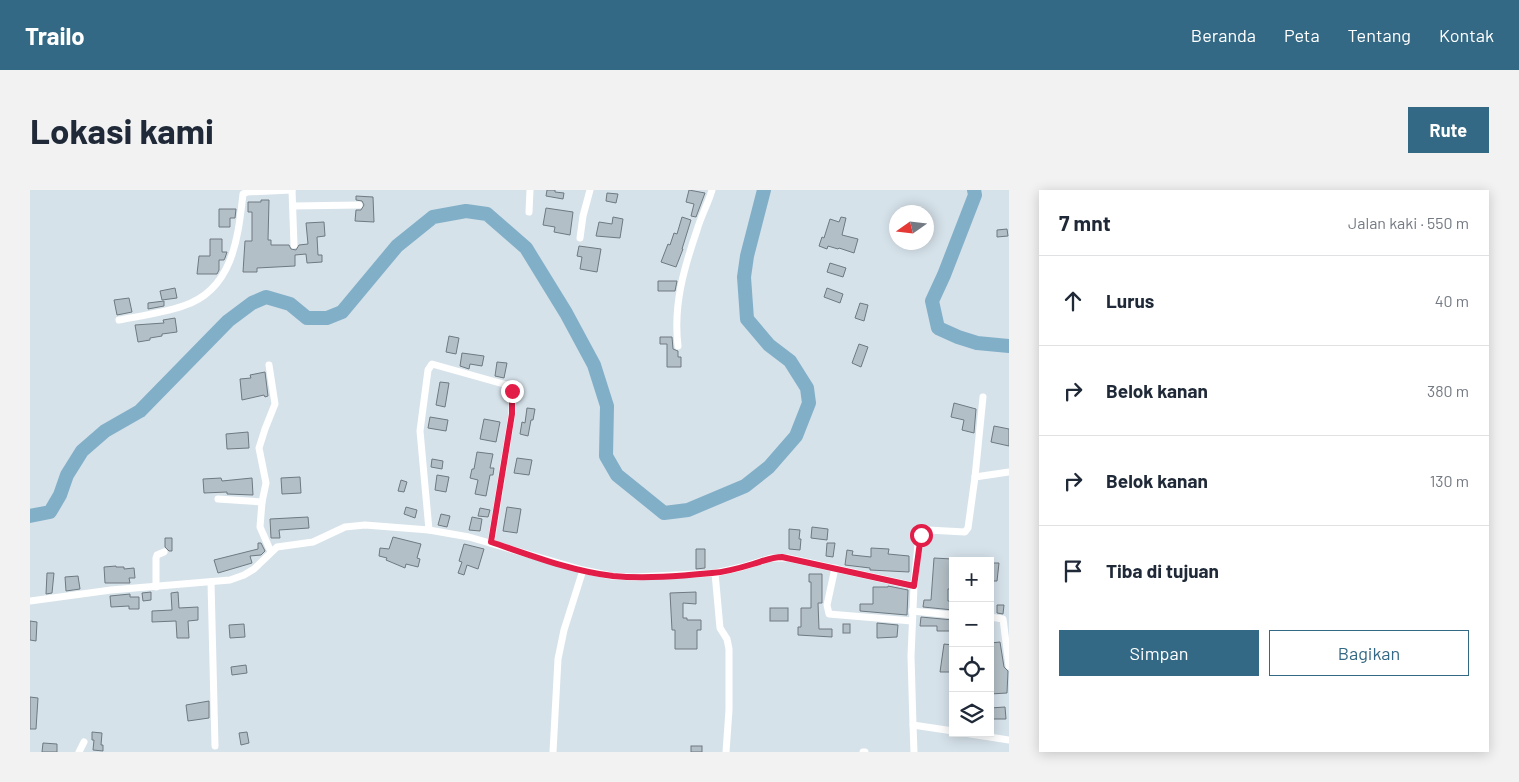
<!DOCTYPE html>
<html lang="id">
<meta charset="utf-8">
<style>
body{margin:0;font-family:Barlow,sans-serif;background:#f2f2f3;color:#1f2937}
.controls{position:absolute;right:15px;bottom:15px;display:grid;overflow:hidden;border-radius:0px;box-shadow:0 2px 12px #0003}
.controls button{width:45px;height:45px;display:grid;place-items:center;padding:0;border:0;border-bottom:1px solid #e0e1e3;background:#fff;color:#1f2937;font:25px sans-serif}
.compass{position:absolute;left:859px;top:15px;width:45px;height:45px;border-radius:50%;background:#fff;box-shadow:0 2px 12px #0003;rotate:256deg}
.stop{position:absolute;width:15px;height:15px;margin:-11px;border:4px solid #e11d48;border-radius:50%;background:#fff}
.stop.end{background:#e11d48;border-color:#fff;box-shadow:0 1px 5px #0008}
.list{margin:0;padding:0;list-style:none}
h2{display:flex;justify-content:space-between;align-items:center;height:65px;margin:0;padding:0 20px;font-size:21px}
h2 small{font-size:16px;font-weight:400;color:#747a83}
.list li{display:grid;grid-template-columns:32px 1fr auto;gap:15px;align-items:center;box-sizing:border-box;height:90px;padding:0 20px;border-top:1px solid #e0e1e3}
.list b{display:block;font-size:19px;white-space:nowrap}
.list em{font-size:16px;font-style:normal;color:#747a83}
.actions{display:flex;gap:10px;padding:15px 20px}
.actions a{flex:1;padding:11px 0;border:1px solid #346985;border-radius:0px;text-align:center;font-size:18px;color:#346985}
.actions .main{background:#346985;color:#fff}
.icon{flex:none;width:28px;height:28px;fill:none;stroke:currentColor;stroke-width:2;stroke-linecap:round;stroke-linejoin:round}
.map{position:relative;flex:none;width:979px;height:562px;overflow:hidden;border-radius:0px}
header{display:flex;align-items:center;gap:30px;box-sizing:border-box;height:70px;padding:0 25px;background:#346985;color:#fff}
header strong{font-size:24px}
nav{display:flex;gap:28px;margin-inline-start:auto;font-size:18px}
.intro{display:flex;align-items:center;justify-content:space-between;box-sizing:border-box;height:120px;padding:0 30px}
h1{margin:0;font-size:35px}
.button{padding:12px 22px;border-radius:0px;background:#346985;color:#fff;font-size:18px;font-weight:700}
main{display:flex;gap:30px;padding:0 30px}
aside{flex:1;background:#fff;border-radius:0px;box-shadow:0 2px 12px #0003}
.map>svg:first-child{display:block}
</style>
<header>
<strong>Trailo</strong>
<nav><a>Beranda</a><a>Peta</a><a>Tentang</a><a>Kontak</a></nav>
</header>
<div class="intro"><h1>Lokasi kami</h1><a class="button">Rute</a></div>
<main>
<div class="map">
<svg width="979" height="562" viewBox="0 0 979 562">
<rect width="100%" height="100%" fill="#d6e2ea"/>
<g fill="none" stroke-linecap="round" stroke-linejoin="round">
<g stroke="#82afc8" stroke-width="14">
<polyline points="944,0 945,5 914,85 902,111 908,138 928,147 947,153 979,156"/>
<polyline points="0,326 20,322 30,305 37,285 52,261 75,241 110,221 198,131 222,113 236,107 260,114 277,128 297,128 312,122 367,56 403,27 436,21 457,24 496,58 536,123 564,175 577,216 576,266 587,285 634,323 658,320 715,296 739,277 766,246 779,213 777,198 760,171 739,155 717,129 714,87 717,66 734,0"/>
</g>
</g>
<g fill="#b3bfc6" stroke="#6e7980">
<polygon points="517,0 525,0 525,2 534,3 533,9 516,6"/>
<polygon points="659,0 675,3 666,27 661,26 664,14 656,12"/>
<polygon points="577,3 588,4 586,13 576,11"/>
<polygon points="326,6 343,7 344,32 325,31 326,20 331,20 334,15 332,11 326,10"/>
<polygon points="231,10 239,10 238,50 241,50 241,55 259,55 261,59 266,60 269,55 278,54 276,33 294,32 295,46 287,47 288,65 292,65 292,72 277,73 276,64 265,65 265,76 227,78 227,82 213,82 215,51 222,51 222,22 218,22 218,12 231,12"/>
<polygon points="516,18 543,22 540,45 524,42 525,37 513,35"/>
<polygon points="189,19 206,19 205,28 200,28 200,37 189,37"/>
<polygon points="583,27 593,29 590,48 566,46 569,32 582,34"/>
<polygon points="652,27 661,30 652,59 653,59 646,77 631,72 638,54 640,55 644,43 647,44"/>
<polygon points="811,27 816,28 812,45 828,49 824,63 809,58 808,59 798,56 797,59 789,56 792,47 794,48 800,29 809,32"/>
<polygon points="977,39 978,46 967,47 967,40"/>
<polygon points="180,49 192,49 192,62 197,62 195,68 194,70 189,70 189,80 187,84 167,84 169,66 180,66"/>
<polygon points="549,56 571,59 567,82 550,79 552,67 547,66"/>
<polygon points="800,73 816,78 813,87 797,82"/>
<polygon points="628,91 647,91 645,101 628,101"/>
<polygon points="145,98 147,108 132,110 130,101"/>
<polygon points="797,98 813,104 810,113 794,107"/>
<polygon points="99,108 102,122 87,125 84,110"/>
<polygon points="134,111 134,116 118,119 118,113"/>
<polygon points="830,113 838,115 834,131 825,128"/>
<polygon points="145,128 147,142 132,144 132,146 120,148 120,150 108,152 105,135 134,133 133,130"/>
<polygon points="419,146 429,148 426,164 416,162"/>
<polygon points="630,147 642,147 643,159 648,161 648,167 651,167 651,177 637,177 637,154 630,154"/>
<polygon points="829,154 838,157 831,177 822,173"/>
<polygon points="432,163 454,166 452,176 440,174 439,179 430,176"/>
<polygon points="467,172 477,173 474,188 465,186"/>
<polygon points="235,182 238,206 235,207 234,205 212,210 210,189 221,188 220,185"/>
<polygon points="410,192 419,193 415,217 406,215"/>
<polygon points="924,213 946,219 944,243 932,240 934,230 921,227"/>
<polygon points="497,218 505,219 503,230 501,230 498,246 490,244 492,232 495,233"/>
<polygon points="400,227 418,230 416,241 398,238"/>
<polygon points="454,229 470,232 466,252 450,249"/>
<polygon points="964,236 979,239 979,256 961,252"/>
<polygon points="218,242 219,258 197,259 196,244"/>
<polygon points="447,262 463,264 460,278 464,278 463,285 460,285 456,306 445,304 448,290 440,288 442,279 444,279"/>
<polygon points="487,268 502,270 499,285 484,283"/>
<polygon points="402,269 413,271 412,279 401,277"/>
<polygon points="407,285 419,287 416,302 405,300"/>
<polygon points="270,287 271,303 252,304 251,288"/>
<polygon points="191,288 192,291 222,288 223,305 197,304 197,302 174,303 173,289"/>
<polygon points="371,290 377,292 374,302 368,301"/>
<polygon points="376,317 387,320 385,328 374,324"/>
<polygon points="477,317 491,319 487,343 473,341"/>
<polygon points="450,318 460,320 458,327 448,326"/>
<polygon points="411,324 420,326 417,337 408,335"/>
<polygon points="278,327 279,338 249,340 250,348 241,348 240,329"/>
<polygon points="442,327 452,329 450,341 439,340"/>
<polygon points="782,337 798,339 797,350 781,348"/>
<polygon points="759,339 770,340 769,349 771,349 770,360 759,359"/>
<polygon points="363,347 391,354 387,368 390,369 388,377 376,374 375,378 356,370 357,368 349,366 350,358 359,359"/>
<polygon points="135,348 142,348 142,361 139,361 135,357"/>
<polygon points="228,353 231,353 235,361 231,365 220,366 222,373 188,383 184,370 228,359"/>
<polygon points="797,353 805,353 803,367 796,366"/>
<polygon points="434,354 454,359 448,379 437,375 434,385 428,383 432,372 429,371"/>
<polygon points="841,358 859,359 858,364 879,366 879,382 840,380 840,378 815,375 817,360 823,361 822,365 841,367"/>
<polygon points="666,359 675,359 675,378 666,379"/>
<polygon points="904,368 922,369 920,392 923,392 923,399 918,399 918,411 923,411 923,420 893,417 894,410 901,410"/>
<polygon points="960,373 969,373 967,391 960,391"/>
<polygon points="86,376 86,377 94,377 94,379 104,378 105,388 99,388 100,393 75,393 74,377"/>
<polygon points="17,383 24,383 22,403 16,404"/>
<polygon points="779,384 792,384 792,413 788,413 789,439 802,439 802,447 768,445 768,437 771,437 771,418 781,418 781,392 779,392"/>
<polygon points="48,386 50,399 36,401 35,387"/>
<polygon points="858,396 878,400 877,425 830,421 830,414 843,414 843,397 858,397"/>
<polygon points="121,402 121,410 113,411 112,403"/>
<polygon points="148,402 149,418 168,417 168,430 158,431 159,448 147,448 146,431 122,432 122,421 142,420 141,403"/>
<polygon points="666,402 666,414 653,413 653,428 657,428 657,430 671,430 671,440 667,440 667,459 645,459 645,440 642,440 640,403"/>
<polygon points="100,404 100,407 109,407 109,419 99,419 99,416 81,417 80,406"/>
<polygon points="967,415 974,415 973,424 967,423"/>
<rect x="740" y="418" width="18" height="13"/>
<polygon points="891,427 923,430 923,441 907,441 907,436 890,436"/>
<polygon points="0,431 7,432 6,451 0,450"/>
<polygon points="847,433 868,435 867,447 847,448"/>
<polygon points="214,434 215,447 200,448 199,435"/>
<rect x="813" y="434" width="7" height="9"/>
<polygon points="970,452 974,477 978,481 977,503 960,504 960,453"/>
<polygon points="914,454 923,455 923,482 910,482"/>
<polygon points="216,475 217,483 202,485 201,477"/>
<polygon points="0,507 8,508 6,539 0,539"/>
<polygon points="179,511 179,528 158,531 156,515"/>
<polygon points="975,517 976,529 960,529 960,518"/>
<polygon points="62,542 72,543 71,555 73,555 73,561 63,560 64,550 62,550"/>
<polygon points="217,542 219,553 211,555 209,543"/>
<polygon points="13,553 27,554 27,562 12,562"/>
<rect x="661" y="556" width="11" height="6"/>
</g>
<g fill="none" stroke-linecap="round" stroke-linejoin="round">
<g stroke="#fff" stroke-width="7">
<polyline points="262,0 264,55"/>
<polyline points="263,16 329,15"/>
<polyline points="499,22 500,0"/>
<polyline points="550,48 553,26 560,0"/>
<path d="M89,130C110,126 133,123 153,116C203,100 208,48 213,4L217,2L262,0"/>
<path d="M648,156C643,115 654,78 667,40C671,26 678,14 682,0"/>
<polyline points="239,175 245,214 235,239 229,258 236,293 232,312 230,337 241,362"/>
<polyline points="945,287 979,282"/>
<polyline points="188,309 232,312"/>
<polyline points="399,340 390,241 398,180 402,174 477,195 482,200 482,224 461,353"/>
<polyline points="805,378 797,415 799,424 882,431"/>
<polyline points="685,383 690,438 697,449 699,459 699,520 696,562"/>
<polyline points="181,392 185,556"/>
<polyline points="884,396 888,354 893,342 898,340 935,342 938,338 945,287 953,207"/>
<polyline points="126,397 126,368 127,365 134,362"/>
<polyline points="0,411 81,400 200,390 214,385 224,379 247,357 283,352 315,337 335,335 399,340 439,347 553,380 582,386 605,387 685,383 712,377 741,368 758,368 884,396 881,466 883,535"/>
<polyline points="882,421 923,425"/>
<polyline points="960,427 973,429 979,476"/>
<polyline points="934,543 979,550"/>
<polyline points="49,562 54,552"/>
<polyline points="523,562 528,469 534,440 553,380"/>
<polyline points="833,562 835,562"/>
<polyline points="884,562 883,535 923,541"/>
</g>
</g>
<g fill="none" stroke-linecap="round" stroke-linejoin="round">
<path stroke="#e11d48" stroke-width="6" d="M482,201V224L461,352C500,365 541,381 583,386C615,389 650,386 682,383C696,382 710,378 723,374C733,371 742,367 752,367L884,396L891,345"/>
</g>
</svg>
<div class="controls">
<button>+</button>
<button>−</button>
<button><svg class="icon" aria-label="locate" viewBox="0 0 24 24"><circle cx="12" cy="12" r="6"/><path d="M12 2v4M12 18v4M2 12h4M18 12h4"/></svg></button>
<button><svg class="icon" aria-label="layers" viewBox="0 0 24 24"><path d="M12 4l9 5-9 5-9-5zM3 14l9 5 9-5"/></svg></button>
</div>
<svg class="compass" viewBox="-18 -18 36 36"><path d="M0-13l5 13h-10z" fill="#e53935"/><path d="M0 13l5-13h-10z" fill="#747a83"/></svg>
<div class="stop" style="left:891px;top:345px"></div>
<div class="stop end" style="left:482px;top:201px"></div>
</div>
<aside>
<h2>7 mnt<small>Jalan kaki · 550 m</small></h2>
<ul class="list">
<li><svg class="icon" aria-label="ahead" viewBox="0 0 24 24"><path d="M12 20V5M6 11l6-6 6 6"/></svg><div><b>Lurus</b></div><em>40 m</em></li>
<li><svg class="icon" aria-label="right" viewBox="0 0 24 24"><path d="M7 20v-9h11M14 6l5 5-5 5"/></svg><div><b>Belok kanan</b></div><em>380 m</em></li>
<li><svg class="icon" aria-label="right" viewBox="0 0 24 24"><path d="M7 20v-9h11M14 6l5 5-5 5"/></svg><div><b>Belok kanan</b></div><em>130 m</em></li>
<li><svg class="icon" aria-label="arrive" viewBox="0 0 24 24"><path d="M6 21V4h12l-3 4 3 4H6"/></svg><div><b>Tiba di tujuan</b></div></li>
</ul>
<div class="actions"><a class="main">Simpan</a><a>Bagikan</a></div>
</aside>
</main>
